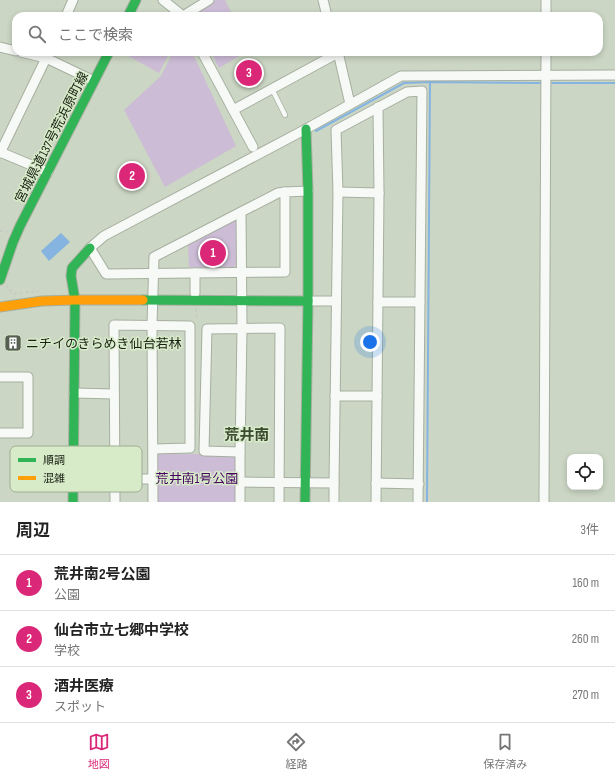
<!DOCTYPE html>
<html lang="ja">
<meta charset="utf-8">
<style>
body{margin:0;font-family:"Sofia Sans Condensed","Noto Sans JP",sans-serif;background:#f2f2f2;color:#222}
.controls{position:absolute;right:12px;bottom:12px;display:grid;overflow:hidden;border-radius:8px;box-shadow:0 2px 6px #0003}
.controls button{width:36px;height:36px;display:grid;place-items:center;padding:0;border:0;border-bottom:1px solid #e0e0e0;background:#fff;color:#222;font:20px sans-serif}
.you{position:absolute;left:370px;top:342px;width:14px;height:14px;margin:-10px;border:3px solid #fff;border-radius:50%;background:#1a73e8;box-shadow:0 0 0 6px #1a73e833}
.badge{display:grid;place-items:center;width:26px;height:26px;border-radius:50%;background:#db2777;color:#fff;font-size:13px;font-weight:700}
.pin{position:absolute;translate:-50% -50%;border:2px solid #fff;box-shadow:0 1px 4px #0006}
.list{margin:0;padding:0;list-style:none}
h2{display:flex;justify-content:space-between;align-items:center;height:52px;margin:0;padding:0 16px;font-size:17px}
h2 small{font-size:13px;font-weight:400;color:#767676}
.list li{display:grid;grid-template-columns:26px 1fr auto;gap:12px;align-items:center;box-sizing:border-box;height:56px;padding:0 16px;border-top:1px solid #e0e0e0}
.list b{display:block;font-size:15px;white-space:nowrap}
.list p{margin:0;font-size:13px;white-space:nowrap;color:#767676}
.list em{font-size:13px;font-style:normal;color:#767676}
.icon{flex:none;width:22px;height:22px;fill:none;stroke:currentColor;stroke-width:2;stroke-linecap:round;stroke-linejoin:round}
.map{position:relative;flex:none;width:615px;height:502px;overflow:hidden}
.search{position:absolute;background:#fff;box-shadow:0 2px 6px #0003;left:12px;right:12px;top:12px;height:44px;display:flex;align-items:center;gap:10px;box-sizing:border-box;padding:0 14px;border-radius:12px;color:#767676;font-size:15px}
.sheet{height:220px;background:#fff}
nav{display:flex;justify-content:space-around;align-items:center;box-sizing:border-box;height:56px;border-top:1px solid #e0e0e0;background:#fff;font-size:11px;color:#767676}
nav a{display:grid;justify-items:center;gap:2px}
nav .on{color:#db2777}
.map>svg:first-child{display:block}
</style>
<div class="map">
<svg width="615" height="502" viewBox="0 0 615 502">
<rect width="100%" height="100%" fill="#cbd6c4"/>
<g fill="#cdbcd6">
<polygon points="216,0 225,0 233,16 193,16"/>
<polygon points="121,52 170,52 159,73"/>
<polygon points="173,52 192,52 236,146 165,187 124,110 161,76"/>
<polygon points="211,52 246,52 219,68"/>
<polygon points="234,218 237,219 237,264 233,268 189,267 188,243"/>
<polygon points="160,454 232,454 237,458 238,502 156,502 156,457"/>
</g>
<polygon fill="#85b4e0" points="61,233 70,242 49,261 41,251"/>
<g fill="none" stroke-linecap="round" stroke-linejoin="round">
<g stroke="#85b4e0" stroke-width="2">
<polyline points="552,83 615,83"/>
<polyline points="316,131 404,83 430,82 541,83"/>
<polyline points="427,502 430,82"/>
</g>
<g stroke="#a6afa0" stroke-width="6">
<polyline id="lane" points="272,89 285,115"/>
</g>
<g stroke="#a6afa0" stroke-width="11">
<g id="street">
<polyline points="163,0 183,16"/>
<polyline points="323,0 327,16"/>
<polyline points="66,16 73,0"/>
<polyline points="183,16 209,0"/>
<polyline points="546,16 546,0"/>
<polyline points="0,47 16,51"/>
<polyline points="21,52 46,58 94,81"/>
<polyline points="202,52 253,147"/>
<polyline points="338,52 350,104"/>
<polyline points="233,110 338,53"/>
<polyline points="0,152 48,172"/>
<polyline points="0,153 49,52"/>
<polyline points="308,191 285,192 285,272 106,274 90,248 104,236 306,129 401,76 615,75"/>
<polyline points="338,192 379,193"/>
<polyline points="195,273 195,293"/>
<polyline points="308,301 336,301"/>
<polyline points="378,302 420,302"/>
<polyline points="0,377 28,377 28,433 0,433"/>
<polyline points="74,393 114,394"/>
<polyline points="335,396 377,396"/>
<polyline points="240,452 240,502"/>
<polyline points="115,479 153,479"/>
<polyline points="240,482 334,483"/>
<polyline points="376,483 419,484"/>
<polyline points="115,502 114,325 190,326 190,448 153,449"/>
<polyline points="153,502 152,325 154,257 241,212"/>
<polyline points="279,502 280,328 207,329 204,451 240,452 242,329 241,212 278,193 285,192"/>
<polyline points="334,502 334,483 338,192 336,130 407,92 422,91 418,502"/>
<polyline points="376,502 379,193 378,107"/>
<polyline points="544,502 546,52"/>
</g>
</g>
<g stroke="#a6afa0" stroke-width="11">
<g id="fast">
<polyline points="128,16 136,0"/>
<polyline points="0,280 13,242 20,226 109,52"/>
<polyline points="143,300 308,301 308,191 306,129"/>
<polyline points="73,502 75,300 71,276 72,268 90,248"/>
<polyline points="305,502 308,301"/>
</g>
</g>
<g stroke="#a6afa0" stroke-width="11">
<polyline id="slow" points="0,307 42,301 75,300 143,300"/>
</g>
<g stroke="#c6c8c4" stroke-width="1.5" stroke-dasharray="3 3" stroke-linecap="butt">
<polyline points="0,231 8,232"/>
<polyline points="8,285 7,287 13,294 39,291"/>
<polyline points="196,309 197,321"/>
</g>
<use href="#lane" stroke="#f7f9f6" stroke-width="4.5"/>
<use href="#street" stroke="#f7f9f6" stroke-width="9"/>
<use href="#fast" stroke="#30b455" stroke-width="9"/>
<use href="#slow" stroke="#ff9f0a" stroke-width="9"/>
</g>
<defs>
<g id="building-square" transform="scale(0.9)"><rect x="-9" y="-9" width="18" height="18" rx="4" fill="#575f51" stroke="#d7ebc9"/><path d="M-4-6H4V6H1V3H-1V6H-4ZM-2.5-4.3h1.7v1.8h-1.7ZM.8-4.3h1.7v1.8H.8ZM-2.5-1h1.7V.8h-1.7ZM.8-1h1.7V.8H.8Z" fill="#fff"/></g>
</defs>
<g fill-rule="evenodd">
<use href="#building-square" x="13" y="343"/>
</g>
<g text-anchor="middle" stroke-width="3" stroke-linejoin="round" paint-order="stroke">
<g font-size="13" fill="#181f13" stroke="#d7ebc9">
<text transform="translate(51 137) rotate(-63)" y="5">宮城県道137号荒浜原町線</text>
</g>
<g font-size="13" fill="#181f13" stroke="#d7ebc9" text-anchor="start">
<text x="26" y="348">ニチイのきらめき仙台若林</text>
</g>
<g font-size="13" fill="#460061" stroke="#d7ebc9">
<text x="197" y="483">荒井南1号公園</text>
</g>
<g font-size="15" font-weight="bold" fill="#3b4b2f" stroke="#d7ebc9">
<text x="247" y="440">荒井南</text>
</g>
</g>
<rect x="10" y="446" width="132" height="46" rx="6" fill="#d7ebc9" stroke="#9eae92" stroke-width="1"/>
<rect x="18" y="458" width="18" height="4" fill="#30b455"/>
<rect x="18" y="476" width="18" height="4" fill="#ff9f0a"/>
<g font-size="11" fill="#181f13">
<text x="43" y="464">順調</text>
<text x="43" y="482">混雑</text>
</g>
</svg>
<div class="controls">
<button><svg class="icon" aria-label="locate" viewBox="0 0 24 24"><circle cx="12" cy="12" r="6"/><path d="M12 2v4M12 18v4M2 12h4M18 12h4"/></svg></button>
</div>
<div class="you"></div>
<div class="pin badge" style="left:213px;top:253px">1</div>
<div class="pin badge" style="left:132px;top:176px">2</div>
<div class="pin badge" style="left:249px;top:73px">3</div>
<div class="search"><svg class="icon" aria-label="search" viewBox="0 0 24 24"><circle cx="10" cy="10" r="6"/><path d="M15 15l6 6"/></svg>ここで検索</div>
</div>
<section class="sheet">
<h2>周辺<small>3件</small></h2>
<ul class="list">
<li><span class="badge">1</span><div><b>荒井南2号公園</b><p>公園</p></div><em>160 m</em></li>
<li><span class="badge">2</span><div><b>仙台市立七郷中学校</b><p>学校</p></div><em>260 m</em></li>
<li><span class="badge">3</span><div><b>酒井医療</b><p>スポット</p></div><em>270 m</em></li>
</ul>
</section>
<nav>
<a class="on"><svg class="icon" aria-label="map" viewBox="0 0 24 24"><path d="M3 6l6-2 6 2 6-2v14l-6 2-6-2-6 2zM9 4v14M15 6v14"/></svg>地図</a>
<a><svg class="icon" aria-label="directions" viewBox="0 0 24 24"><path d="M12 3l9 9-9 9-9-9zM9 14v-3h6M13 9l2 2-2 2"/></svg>経路</a>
<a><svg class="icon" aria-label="saved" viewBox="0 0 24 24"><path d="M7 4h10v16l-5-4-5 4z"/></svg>保存済み</a>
</nav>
